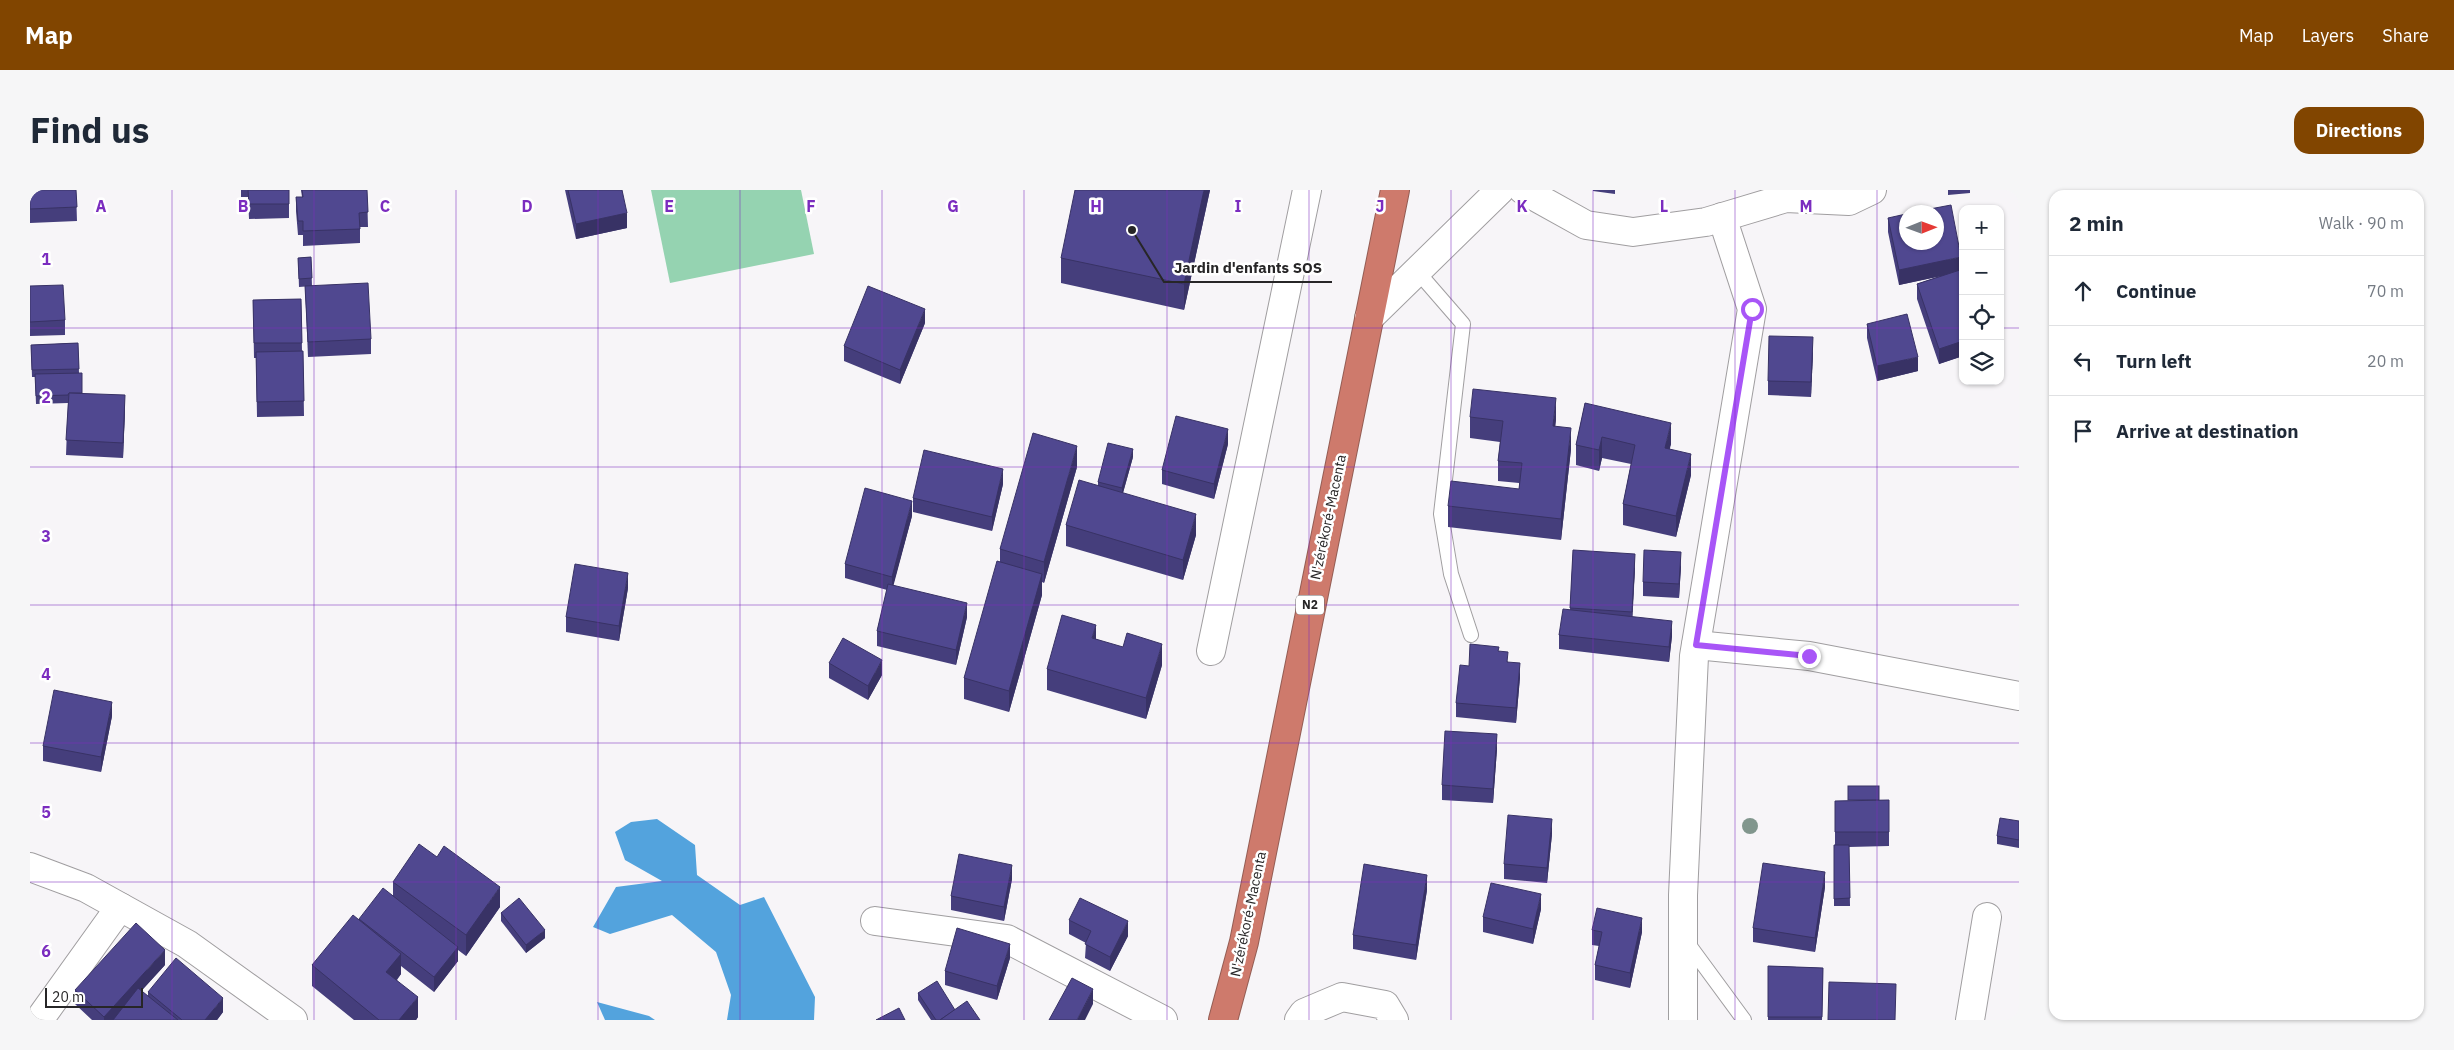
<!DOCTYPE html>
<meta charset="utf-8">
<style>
body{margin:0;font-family:"IBM Plex Sans",sans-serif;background:#f6f6f7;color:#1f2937}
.controls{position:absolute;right:15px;top:15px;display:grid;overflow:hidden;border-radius:10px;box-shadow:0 1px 4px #0004}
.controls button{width:45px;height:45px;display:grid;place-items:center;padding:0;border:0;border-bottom:1px solid #e0e1e3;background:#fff;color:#1f2937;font:25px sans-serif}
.compass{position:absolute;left:1869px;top:15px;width:45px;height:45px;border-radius:50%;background:#fff;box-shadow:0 1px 4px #0004;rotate:89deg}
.scale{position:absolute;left:15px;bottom:12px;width:98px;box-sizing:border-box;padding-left:5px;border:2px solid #272627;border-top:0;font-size:14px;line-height:18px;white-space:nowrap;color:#272627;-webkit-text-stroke:4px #fff;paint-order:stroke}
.stop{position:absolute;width:15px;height:15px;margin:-11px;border:4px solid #a855f7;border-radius:50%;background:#fff}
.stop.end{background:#a855f7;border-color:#fff;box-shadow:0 1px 5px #0008}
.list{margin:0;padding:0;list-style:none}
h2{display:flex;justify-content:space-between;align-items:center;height:65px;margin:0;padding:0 20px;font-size:21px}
h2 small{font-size:16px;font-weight:400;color:#747a83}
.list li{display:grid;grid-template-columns:32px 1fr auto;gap:15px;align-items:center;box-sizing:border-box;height:70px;padding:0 20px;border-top:1px solid #e0e1e3}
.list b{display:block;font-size:19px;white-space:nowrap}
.list em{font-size:16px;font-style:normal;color:#747a83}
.icon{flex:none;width:28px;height:28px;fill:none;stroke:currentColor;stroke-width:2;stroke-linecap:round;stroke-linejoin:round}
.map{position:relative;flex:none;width:1989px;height:830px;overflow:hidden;border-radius:15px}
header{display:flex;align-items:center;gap:30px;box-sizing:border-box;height:70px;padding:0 25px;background:#814500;color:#fff}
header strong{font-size:24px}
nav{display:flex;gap:28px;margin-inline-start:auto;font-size:18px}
.intro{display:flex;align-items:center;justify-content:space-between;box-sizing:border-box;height:120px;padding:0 30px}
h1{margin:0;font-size:35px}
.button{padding:12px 22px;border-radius:15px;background:#814500;color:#fff;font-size:18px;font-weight:700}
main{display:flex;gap:30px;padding:0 30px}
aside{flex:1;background:#fff;border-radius:15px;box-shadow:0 1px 4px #0004}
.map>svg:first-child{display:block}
</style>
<header>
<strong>Map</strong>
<nav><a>Map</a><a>Layers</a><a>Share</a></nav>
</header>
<div class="intro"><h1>Find us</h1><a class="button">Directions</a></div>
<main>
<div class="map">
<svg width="1989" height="830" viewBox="0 0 1989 830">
<rect width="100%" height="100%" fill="#f7f5f8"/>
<polygon fill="#95d3b1" points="621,0 771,0 784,64 640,93"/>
<g fill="#53a3dd">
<polygon points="627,629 665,655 667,685 710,715 734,707 785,807 784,830 697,830 701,805 686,762 642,725 580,744 563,737 586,697 632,691 595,670 585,642 601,632"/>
<polygon points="567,812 619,826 625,830 575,830"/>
</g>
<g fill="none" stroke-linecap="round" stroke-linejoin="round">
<g stroke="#a09ea0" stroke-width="16">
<g id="lane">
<polyline points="1387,81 1433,134 1411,324 1421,384 1441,445"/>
<polyline points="1656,751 1714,830"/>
</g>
</g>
<g stroke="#a09ea0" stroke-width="30">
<g id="street">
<polyline points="1493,0 1556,35 1603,42 1676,32 1756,8 1819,11 1842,0"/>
<polyline points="1339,128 1470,0"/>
<polyline points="1666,455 1779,466 1989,506"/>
<polyline points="1181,461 1277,0"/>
<polyline points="0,677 56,698 157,754 263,830"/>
<polyline points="845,731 977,749 1133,830"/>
<polyline points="9,830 90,717"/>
<polyline points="1269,830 1274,823 1312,807 1355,815 1364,830"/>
<polyline points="1653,830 1653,705 1664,466 1722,119 1692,27"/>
<polyline points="1940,830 1957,727"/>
</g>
</g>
<g stroke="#945d54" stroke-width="30">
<polyline id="highway" points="1193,830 1214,752 1365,0"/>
</g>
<use href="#lane" stroke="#fff" stroke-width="14"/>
<use href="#street" stroke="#fff" stroke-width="28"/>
<use href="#highway" stroke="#ce7a6c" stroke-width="28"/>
</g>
<circle fill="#81968d" cx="1720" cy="636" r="8"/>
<g fill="#453e7c">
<polygon points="0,0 46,0 47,31 0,33"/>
<polygon points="211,0 259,0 259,28 219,29 218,7 211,7"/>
<polygon points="271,0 337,0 338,37 330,37 330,53 273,56 273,45 268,45 266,21 266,7 272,7"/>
<polygon points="535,0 592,0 597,38 546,49"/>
<polygon points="1180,0 1154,120 1031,93 1031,68"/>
<polygon points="1563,0 1585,0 1585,4 1563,1"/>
<polygon points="1918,0 1940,0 1940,3 1918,5"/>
<polygon points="1858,28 1931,79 1933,79 1933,166 1909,174 1887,109 1887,94 1910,86 1869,95 1858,42"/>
<polygon points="281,67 282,96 269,97 268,68"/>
<polygon points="0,96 35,130 35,145 0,146"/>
<polygon points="275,96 341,149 341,164 278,167"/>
<polygon points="271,109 272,161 273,161 274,226 227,227 226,168 224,168 223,110"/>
<polygon points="895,133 870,194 814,171 814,156"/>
<polygon points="1837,134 1888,181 1847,191 1837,148"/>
<polygon points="48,153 49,183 52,203 95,220 93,268 36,265 38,213 6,214 5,187 2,187 1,155"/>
<polygon points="1783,162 1781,207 1738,205 1738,191"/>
<polygon points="1555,213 1641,254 1639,259 1661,285 1646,347 1593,335 1593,314 1601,274 1572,268 1569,281 1546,275 1546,255"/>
<polygon points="1440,227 1526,229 1525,237 1541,259 1531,350 1418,337 1418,316 1489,299 1489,293 1468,291 1468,271 1470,252 1440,248"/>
<polygon points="1198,254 1184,309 1132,294 1132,280"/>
<polygon points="1103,267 1093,303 1166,345 1153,390 1036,356 1036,335 1068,296 1068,292"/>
<polygon points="1047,277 1014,393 1012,392 1012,405 979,522 934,509 934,488 970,372 970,359"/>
<polygon points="973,294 962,341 883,322 883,308"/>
<polygon points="882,326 863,395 937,427 926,475 847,456 847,441 857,400 815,388 815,374"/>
<polygon points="1543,360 1605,378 1602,427 1642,446 1639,472 1529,459 1529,445 1540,420"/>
<polygon points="1651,376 1649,408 1613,406 1613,392"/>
<polygon points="598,398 589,451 536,442 536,427"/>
<polygon points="1066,449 1132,475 1116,529 1017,500 1017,479"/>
<polygon points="1469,461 1490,487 1486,533 1426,527 1426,513 1439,476"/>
<polygon points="799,473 852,485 838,510 799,488"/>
<polygon points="82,526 71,582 13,571 13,556"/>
<polygon points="1467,559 1463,613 1412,610 1412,595"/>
<polygon points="1859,610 1859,656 1819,657 1820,716 1804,716 1804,655 1805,655 1805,611"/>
<polygon points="1989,631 1989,658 1967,654 1967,646"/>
<polygon points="1522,644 1517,693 1474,689 1474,674"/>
<polygon points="982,689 974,731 921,720 921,706"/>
<polygon points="363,692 470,717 436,766 428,760 428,771 404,802 371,776 371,784 367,790 388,827 386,830 324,830 282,796 282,775 329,730 329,729 363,706"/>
<polygon points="1795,697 1785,762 1723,752 1723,738"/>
<polygon points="1397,700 1386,770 1323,759 1323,745"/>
<polygon points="1511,719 1503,754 1453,742 1453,727"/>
<polygon points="471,723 515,748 496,763 471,731"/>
<polygon points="1039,730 1098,746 1080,781 1055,768 1056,753 1039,744"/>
<polygon points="1562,740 1612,742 1600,798 1565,790 1565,775 1569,756 1562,755"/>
<polygon points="980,768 967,810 915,795 915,781"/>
<polygon points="135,775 111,801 118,807 118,802 193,822 187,830 62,830 45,814 45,800"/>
<polygon points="1738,776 1793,778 1792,830 1738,830"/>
<polygon points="888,803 925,820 950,830 901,830 888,810"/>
</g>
<g fill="#383265">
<polygon points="1174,0 1180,0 1154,120 1154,94"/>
<polygon points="597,23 597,38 546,49 546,34"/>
<polygon points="1931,67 1931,82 1869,95 1869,80"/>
<polygon points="895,119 895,133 870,194 870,180"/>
<polygon points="1783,147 1783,162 1781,207 1781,192"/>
<polygon points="1933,151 1933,166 1909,174 1909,159"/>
<polygon points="1888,167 1888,181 1847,191 1847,176"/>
<polygon points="95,205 95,220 93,268 93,253"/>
<polygon points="1526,208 1526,229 1523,257 1523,236"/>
<polygon points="1641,233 1641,254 1635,279 1635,258"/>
<polygon points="1541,238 1541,259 1531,350 1531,329"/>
<polygon points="1198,239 1198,254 1184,309 1184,294"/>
<polygon points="1572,247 1572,268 1569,281 1569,260"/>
<polygon points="1047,256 1047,277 1014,393 1014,372"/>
<polygon points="1103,259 1103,267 1092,306 1092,298"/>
<polygon points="1661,264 1661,285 1646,347 1646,326"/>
<polygon points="973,279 973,294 962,341 962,327"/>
<polygon points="882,311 882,326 862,401 862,387"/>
<polygon points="1166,324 1166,345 1153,390 1153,370"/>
<polygon points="1651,362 1651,376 1649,408 1649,394"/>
<polygon points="1605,364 1605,378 1602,437 1602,422"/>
<polygon points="598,383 598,398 589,451 589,436"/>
<polygon points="1012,384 1012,405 979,522 979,501"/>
<polygon points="937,413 937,427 926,475 926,460"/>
<polygon points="1642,431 1642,446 1639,472 1639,457"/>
<polygon points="1066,435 1066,456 1062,448"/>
<polygon points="1132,454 1132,475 1116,529 1116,508"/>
<polygon points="852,470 852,485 838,510 838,496"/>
<polygon points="1490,473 1490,487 1486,533 1486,518"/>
<polygon points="82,512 82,526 71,582 71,567"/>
<polygon points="1467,544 1467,559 1463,613 1463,599"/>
<polygon points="1522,629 1522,644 1517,693 1517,678"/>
<polygon points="982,675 982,689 974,731 974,717"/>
<polygon points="1795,682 1795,697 1785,762 1785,748"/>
<polygon points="1397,685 1397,700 1386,770 1386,755"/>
<polygon points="470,697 470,717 436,766 436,745"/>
<polygon points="1511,704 1511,719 1503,754 1503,739"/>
<polygon points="1612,728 1612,742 1600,798 1600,783"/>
<polygon points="1098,731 1098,746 1080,781 1080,767"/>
<polygon points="515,740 515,748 496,763 496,755"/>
<polygon points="980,754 980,768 967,810 967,796"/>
<polygon points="428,757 428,771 404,802 404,787"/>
<polygon points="135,760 135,775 85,830 74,830 74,827"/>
<polygon points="371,764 371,784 356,802 356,782"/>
<polygon points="1063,799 1063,814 1055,830 1047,830"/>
<polygon points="388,807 388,827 386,830 369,830"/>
<polygon points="193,808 193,822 187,830 175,830"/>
</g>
<g fill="#504890" stroke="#383265">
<polygon points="0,0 46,0 47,17 0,19"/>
<polygon points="218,0 259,0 259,14 219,14"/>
<polygon points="272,0 337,0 338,22 329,23 330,39 273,41 273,31 268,31 266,7 273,7"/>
<polygon points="538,0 592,0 597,23 546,34"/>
<polygon points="1045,0 1174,0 1154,94 1031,68"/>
<polygon points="1921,15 1931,67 1869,80 1858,28 1876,24 1876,52 1906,52 1906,22 1884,22"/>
<polygon points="281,67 282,88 269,89 268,68"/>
<polygon points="1933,79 1933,151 1909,159 1887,94"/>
<polygon points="338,93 341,149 278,152 275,96"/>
<polygon points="33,95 35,130 0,132 0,96"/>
<polygon points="838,96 895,119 870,180 814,156"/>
<polygon points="271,109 272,153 224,153 223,110"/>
<polygon points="1877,124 1888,167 1847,176 1837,134"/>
<polygon points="1739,146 1783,147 1781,192 1738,191"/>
<polygon points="48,153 49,179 2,180 1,155"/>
<polygon points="273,161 274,211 227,212 226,162"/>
<polygon points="52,183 52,203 39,203 38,205 6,206 5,184"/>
<polygon points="1443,199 1526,208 1523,236 1541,238 1531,329 1418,316 1421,291 1489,299 1492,273 1468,271 1473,231 1440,227"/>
<polygon points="39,203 95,205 93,253 36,250"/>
<polygon points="1555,213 1641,233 1635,258 1661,264 1646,326 1593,314 1605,255 1572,247 1569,260 1546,255"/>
<polygon points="1146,226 1198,239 1184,294 1132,280"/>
<polygon points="1003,243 1047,256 1014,372 970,359"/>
<polygon points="1078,253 1103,259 1092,298 1068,292"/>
<polygon points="894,260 973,279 962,327 883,308"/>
<polygon points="1049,290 1166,324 1153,370 1036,335"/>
<polygon points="835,298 882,311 862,387 815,374"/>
<polygon points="1543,360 1605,364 1602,422 1540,418"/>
<polygon points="1614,360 1651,362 1649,394 1613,392"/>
<polygon points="967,371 1012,384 979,501 934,488"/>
<polygon points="545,374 598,383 589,436 536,427"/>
<polygon points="858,394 937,413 926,460 847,441"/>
<polygon points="1533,419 1642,431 1639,457 1529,445"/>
<polygon points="1032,425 1066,435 1062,448 1093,457 1097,443 1132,454 1116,508 1017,479"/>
<polygon points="813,448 852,470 838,496 799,473"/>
<polygon points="1440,454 1469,457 1468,461 1478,462 1477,472 1490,473 1486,518 1426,513 1430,475 1439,476"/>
<polygon points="24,500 82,512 71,567 13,556"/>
<polygon points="1415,541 1467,544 1463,599 1412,595"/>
<rect x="1818" y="596" width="31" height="14"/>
<polygon points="1859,610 1859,642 1805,642 1805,611"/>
<polygon points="1478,625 1522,629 1517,678 1474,674"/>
<polygon points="1970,628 1989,631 1989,650 1967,646"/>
<polygon points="389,654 407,667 414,656 470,697 436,745 363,692"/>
<polygon points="1804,655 1819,655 1820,708 1804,709"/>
<polygon points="929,664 982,675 974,717 921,706"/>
<polygon points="1733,673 1795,682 1785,748 1723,738"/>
<polygon points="1334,674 1397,685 1386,755 1323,745"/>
<polygon points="1461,693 1511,704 1503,739 1453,727"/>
<polygon points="353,698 428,757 404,787 329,729"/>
<polygon points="489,708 515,740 496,755 471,723"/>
<polygon points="1050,708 1098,731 1080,767 1055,754 1061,741 1039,730"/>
<polygon points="1567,718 1612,728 1600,783 1565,775 1572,742 1562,740"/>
<polygon points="323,725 371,764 356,782 388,807 369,830 349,830 282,775"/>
<polygon points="106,733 135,760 74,827 45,800"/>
<polygon points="927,738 980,754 967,796 915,781"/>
<polygon points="146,768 193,808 175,830 152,830 118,802"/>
<polygon points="1738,776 1793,778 1792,827 1738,827"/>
<polygon points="1042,788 1063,799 1047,830 1019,830"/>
<polygon points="907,791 925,820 910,830 906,830 888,803"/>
<polygon points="1799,792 1866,794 1865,830 1798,830"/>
<polygon points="108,798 148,830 83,830"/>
<polygon points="937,811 950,830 910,830"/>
<polygon points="869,818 875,830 846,830"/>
</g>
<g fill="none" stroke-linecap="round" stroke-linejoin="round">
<polyline stroke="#a855f7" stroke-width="6" points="1722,119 1666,455 1779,466"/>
</g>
<path fill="none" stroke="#7b2cbf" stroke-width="1" stroke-opacity="0.55" d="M142,0V830M284,0V830M426,0V830M568,0V830M710,0V830M852,0V830M994,0V830M1137,0V830M1279,0V830M1421,0V830M1563,0V830M1705,0V830M1847,0V830M0,138H1933M1970,138H1989M0,277H1989M0,415H1989M0,553H1989M0,692H1989"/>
<g text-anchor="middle" stroke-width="5" stroke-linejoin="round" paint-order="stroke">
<rect fill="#fff" stroke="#686768" stroke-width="1" x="1266" y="405.5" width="28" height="19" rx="4"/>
<g font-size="12" font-weight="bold" fill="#272627">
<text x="1280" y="419">N2</text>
</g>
<g font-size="14" fill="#272627" stroke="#fff">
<text transform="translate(1298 327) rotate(-78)" y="5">N'zérékoré-Macenta</text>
<text transform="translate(1218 724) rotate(-78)" y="5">N'zérékoré-Macenta</text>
</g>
</g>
<g font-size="16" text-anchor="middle" font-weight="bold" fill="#7b2cbf" stroke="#fff" stroke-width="5" stroke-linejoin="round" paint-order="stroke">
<text x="71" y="22">A</text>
<text x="213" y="22">B</text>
<text x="355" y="22">C</text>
<text x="497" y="22">D</text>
<text x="639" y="22">E</text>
<text x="781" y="22">F</text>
<text x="923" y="22">G</text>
<text x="1066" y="22">H</text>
<text x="1208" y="22">I</text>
<text x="1350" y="22">J</text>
<text x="1492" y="22">K</text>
<text x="1634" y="22">L</text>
<text x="1776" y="22">M</text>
<text x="16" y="75">1</text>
<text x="16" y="213">2</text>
<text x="16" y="352">3</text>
<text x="16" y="490">4</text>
<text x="16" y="628">5</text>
<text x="16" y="767">6</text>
</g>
<path fill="none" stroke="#272627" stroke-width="2" d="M1102 40L1134 92H1302"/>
<circle fill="#272627" stroke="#fff" stroke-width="2" cx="1102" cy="40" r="5"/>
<g font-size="15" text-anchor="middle" font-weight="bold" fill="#272627" stroke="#fff" stroke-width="5" stroke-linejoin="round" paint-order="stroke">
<text x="1218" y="83">Jardin d'enfants SOS</text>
</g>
</svg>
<div class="controls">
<button>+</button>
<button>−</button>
<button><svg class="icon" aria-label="locate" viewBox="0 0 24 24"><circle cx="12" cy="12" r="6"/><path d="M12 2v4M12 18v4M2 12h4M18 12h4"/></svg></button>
<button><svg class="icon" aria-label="layers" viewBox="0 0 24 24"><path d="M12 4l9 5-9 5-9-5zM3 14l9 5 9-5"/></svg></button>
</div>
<svg class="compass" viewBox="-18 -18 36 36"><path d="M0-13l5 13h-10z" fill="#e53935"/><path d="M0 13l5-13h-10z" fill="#747a83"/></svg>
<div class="scale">20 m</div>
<div class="stop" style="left:1722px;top:119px"></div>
<div class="stop end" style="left:1779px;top:466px"></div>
</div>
<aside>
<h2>2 min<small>Walk · 90 m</small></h2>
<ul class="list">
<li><svg class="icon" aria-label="ahead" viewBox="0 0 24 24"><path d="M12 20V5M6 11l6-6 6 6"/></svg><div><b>Continue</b></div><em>70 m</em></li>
<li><svg class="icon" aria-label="left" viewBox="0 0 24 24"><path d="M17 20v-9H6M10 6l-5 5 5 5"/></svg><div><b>Turn left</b></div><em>20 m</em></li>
<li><svg class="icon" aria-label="arrive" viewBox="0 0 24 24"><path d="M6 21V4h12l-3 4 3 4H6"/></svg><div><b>Arrive at destination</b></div></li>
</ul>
</aside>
</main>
